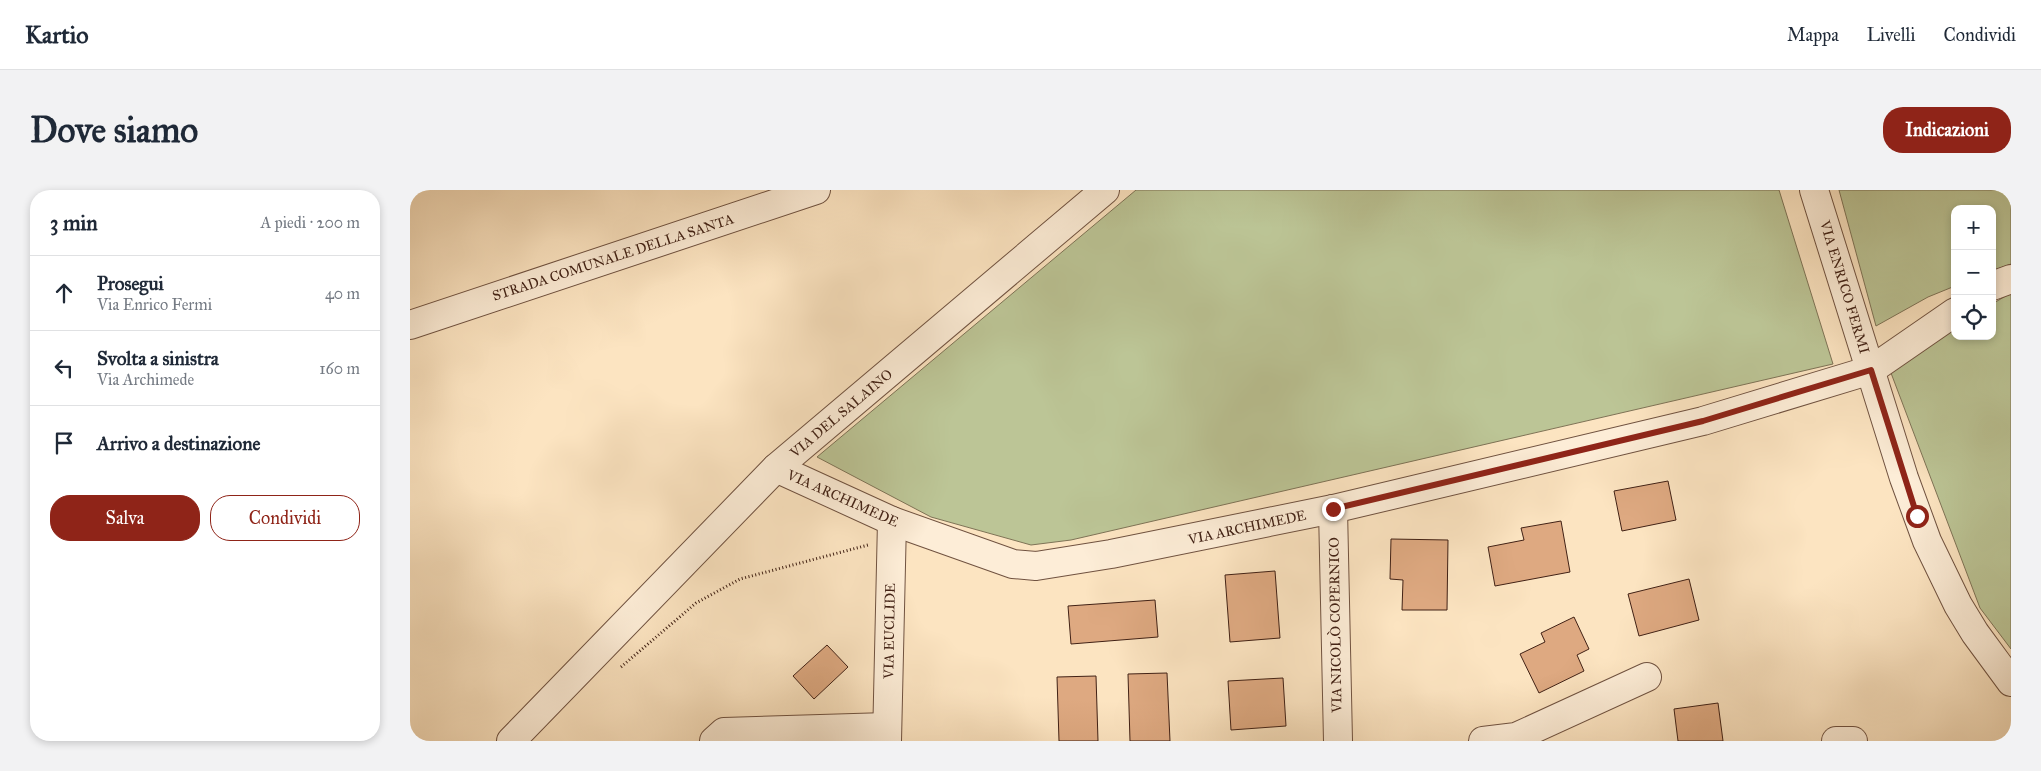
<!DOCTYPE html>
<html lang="it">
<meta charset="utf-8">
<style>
body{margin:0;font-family:"IM FELL Great Primer",serif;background:#f2f2f3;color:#1f2937}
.controls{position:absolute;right:15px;top:15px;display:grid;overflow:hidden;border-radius:10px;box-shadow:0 2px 8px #0003}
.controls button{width:45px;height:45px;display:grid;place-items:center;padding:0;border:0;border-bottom:1px solid #e0e1e3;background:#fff;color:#1f2937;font:25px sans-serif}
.stop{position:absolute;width:15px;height:15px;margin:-11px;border:4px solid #8f2418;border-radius:50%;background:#fff}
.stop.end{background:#8f2418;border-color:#fff;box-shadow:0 1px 5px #0008}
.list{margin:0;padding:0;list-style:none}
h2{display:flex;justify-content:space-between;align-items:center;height:65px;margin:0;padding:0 20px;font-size:21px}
h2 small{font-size:16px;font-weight:400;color:#747a83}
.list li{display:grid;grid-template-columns:32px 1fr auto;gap:15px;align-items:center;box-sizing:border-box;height:75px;padding:0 20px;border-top:1px solid #e0e1e3}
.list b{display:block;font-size:19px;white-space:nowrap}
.list p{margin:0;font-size:16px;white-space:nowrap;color:#747a83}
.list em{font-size:16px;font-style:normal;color:#747a83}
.actions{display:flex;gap:10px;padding:15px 20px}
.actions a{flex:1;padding:11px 0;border:1px solid #8f2418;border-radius:20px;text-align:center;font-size:18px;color:#8f2418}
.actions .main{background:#8f2418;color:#fff}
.icon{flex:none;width:28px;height:28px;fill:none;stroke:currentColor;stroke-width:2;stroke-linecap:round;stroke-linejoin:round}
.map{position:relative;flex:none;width:1601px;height:551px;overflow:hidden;border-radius:20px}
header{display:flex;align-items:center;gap:30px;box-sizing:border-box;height:70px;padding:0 25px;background:#fff;border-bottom:1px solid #e0e1e3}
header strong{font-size:24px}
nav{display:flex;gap:28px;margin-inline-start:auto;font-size:18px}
.intro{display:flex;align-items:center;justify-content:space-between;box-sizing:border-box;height:120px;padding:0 30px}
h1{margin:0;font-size:35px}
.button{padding:12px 22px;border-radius:20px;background:#8f2418;color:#fff;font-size:18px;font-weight:700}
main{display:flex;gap:30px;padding:0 30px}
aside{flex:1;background:#fff;border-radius:20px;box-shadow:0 2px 8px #0003}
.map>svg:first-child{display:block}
</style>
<header>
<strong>Kartio</strong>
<nav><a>Mappa</a><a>Livelli</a><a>Condividi</a></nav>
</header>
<div class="intro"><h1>Dove siamo</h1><a class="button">Indicazioni</a></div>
<main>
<aside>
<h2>3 min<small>A piedi · 200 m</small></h2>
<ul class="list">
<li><svg class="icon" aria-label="ahead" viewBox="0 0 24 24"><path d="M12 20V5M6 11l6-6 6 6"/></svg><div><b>Prosegui</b><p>Via Enrico Fermi</p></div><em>40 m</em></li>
<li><svg class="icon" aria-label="left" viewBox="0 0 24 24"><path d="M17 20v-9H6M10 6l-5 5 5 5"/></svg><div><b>Svolta a sinistra</b><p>Via Archimede</p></div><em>160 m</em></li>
<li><svg class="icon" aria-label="arrive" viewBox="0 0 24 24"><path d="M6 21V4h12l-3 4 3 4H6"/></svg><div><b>Arrivo a destinazione</b></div></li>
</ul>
<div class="actions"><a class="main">Salva</a><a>Condividi</a></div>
</aside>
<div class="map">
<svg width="1601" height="551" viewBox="0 0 1601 551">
<rect width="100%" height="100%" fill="#fce4c1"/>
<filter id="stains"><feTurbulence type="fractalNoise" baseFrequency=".004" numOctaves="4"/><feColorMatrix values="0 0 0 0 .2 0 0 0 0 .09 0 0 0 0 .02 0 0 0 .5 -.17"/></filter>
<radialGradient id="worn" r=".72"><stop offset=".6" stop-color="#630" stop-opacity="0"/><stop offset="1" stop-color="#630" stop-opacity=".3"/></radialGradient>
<g fill="#bcc596" stroke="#7e7356">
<polygon points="726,0 1369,0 1423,174 661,350 621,355 521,327 407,267"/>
<polygon points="1429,0 1601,0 1601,74 1582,81 1582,19 1545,19 1545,96 1518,107 1466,136"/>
<polygon points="1601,103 1601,459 1570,418 1481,183 1545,139 1545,146 1582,146 1582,114"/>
</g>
<g fill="#dea981" stroke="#412115">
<polygon points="1258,291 1266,330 1212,341 1204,301"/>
<polygon points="1151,331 1160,382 1085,396 1078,357 1114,350 1111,338"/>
<polygon points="981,349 1038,350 1037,420 992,420 993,390 980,389"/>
<polygon points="865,381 870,448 820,452 815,385"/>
<polygon points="1279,389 1289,430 1229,446 1218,404"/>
<polygon points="745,410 748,447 661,454 658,416"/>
<polygon points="1164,427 1179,459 1167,465 1174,481 1129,503 1110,464 1135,452 1131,443"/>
<polygon points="417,455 438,477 404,509 383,486"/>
<polygon points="757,483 760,551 720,551 718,484"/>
<polygon points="686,486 688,551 649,551 647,487"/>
<polygon points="873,488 876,536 821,540 818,491"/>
<polygon points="1308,513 1313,551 1268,551 1264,519"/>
</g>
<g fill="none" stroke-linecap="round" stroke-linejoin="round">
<g stroke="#705240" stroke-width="30">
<g id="minor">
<polyline points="1404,0 1494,288 1517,351 1548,415 1565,443 1601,492"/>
<polyline points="1582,96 1601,89"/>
<polyline points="0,135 406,0"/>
<polyline points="366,278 482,331 603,374 626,376 701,364 923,319 1293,231 1461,180 1545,122"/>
<polyline points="923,319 928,551"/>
<polyline points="101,551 366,278 695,0"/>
<polyline points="304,551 314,542 477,537"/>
<polyline points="477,551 482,331"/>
<polyline points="1073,551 1106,547 1237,487"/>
<polyline points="1426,551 1443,551"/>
</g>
</g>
<polyline stroke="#412115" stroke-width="3" stroke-dasharray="1 2.5" stroke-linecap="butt" points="211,477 286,413 330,389 458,355"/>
<use href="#minor" stroke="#fdedd7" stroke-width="28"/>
</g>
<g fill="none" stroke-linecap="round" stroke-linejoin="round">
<polyline stroke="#8f2418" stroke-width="6" points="923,319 1293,231 1461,180 1507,326"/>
</g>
<g text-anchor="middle" stroke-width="4.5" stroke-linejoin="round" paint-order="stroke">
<g font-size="14" fill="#412115" stroke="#fdedd7">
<text transform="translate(203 67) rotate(-18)" y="5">STRADA COMUNALE DELLA SANTA</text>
<text transform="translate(1435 97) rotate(73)" y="5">VIA ENRICO FERMI</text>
<text transform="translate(431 223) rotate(-40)" y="5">VIA DEL SALAINO</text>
<text transform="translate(433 308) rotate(24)" y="5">VIA ARCHIMEDE</text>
<text transform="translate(837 337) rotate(-12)" y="5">VIA ARCHIMEDE</text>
<text transform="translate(925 435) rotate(-91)" y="5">VIA NICOLÒ COPERNICO</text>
<text transform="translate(479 441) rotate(-89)" y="5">VIA EUCLIDE</text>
</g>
</g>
<rect width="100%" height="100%" filter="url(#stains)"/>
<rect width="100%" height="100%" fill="url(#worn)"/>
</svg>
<div class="controls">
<button>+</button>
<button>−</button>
<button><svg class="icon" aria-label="locate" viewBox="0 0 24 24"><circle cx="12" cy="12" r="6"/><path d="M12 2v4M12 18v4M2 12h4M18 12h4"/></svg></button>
</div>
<div class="stop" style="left:1507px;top:326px"></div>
<div class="stop end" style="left:923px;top:319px"></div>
</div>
</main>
